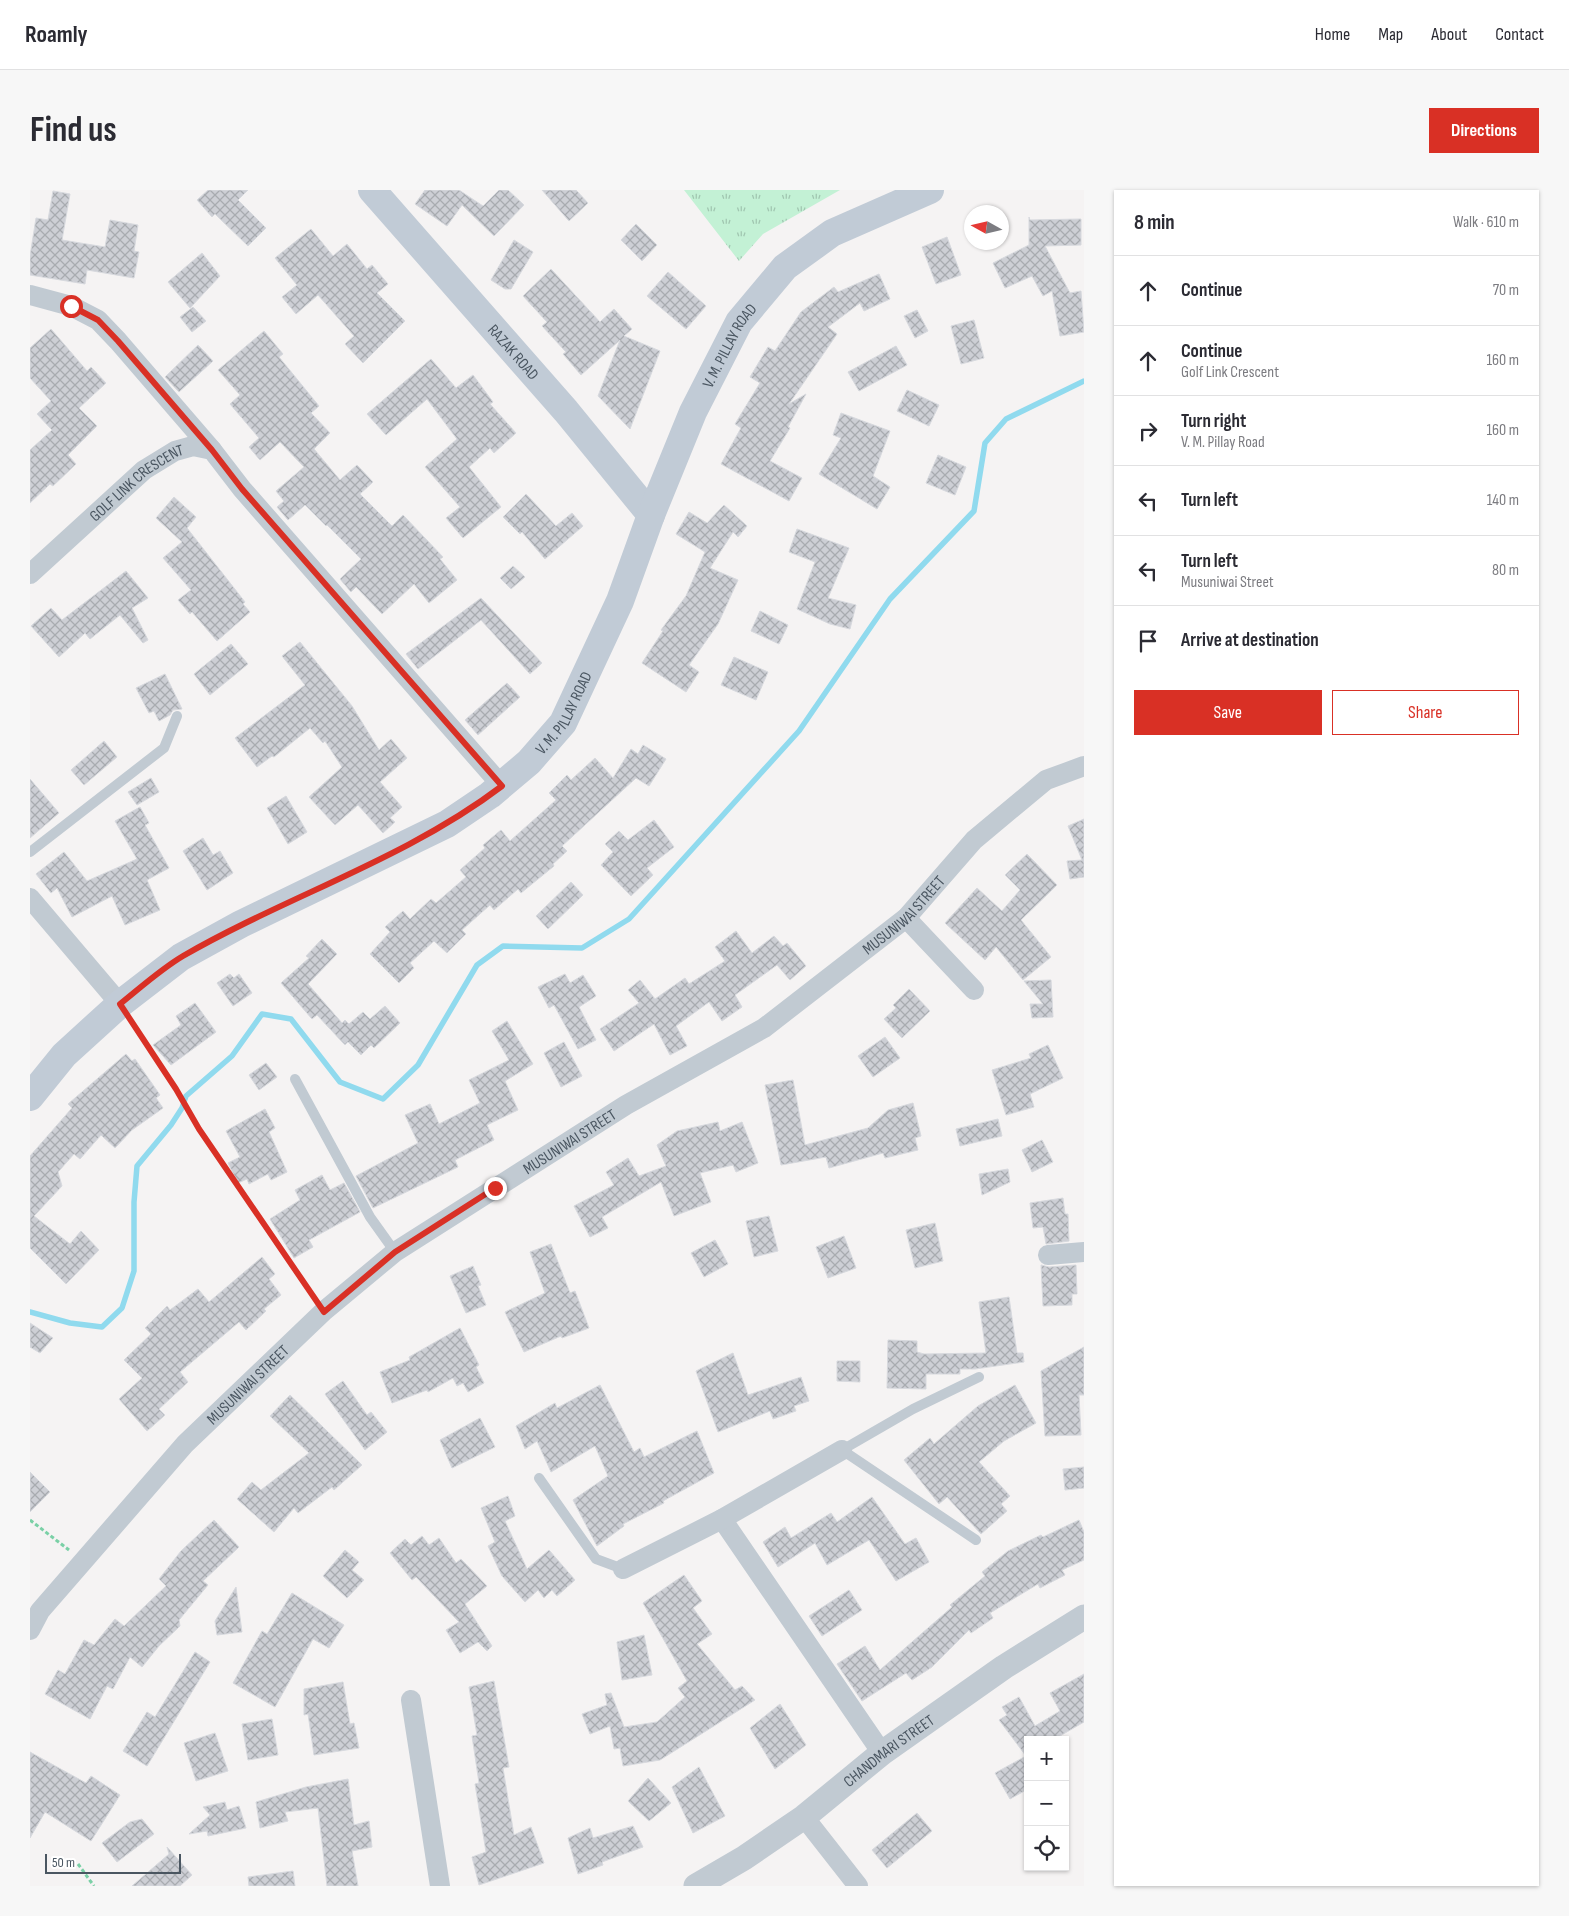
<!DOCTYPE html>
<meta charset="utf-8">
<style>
body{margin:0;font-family:"Sofia Sans Condensed",sans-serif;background:#f7f7f7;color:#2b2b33}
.controls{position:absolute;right:15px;bottom:15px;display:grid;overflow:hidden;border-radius:0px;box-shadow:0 1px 4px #0004}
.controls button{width:45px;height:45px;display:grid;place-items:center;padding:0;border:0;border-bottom:1px solid #e1e1e2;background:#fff;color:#2b2b33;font:25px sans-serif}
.compass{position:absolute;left:934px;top:15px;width:45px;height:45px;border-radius:50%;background:#fff;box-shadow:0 1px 4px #0004;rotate:278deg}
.scale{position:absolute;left:15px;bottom:12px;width:136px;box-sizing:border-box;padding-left:5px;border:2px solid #4a5661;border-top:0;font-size:14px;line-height:18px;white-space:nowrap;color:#4a5661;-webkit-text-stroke:4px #fff;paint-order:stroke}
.stop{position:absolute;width:15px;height:15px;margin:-11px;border:4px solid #d93025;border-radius:50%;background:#fff}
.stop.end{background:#d93025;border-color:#fff;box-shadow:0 1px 5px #0008}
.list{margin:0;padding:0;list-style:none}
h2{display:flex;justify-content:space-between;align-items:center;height:65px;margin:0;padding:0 20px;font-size:21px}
h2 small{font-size:16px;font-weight:400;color:#7c7c81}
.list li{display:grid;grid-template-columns:32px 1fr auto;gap:15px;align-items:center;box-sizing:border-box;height:70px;padding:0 20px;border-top:1px solid #e1e1e2}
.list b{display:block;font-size:19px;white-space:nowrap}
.list p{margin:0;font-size:16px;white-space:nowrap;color:#7c7c81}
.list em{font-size:16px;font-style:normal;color:#7c7c81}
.actions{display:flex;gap:10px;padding:15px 20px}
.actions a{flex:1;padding:11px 0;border:1px solid #d93025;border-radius:0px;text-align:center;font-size:18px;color:#d93025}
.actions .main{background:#d93025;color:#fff}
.icon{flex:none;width:28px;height:28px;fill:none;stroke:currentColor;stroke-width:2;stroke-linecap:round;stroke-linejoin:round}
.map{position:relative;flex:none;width:1054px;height:1696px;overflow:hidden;border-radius:0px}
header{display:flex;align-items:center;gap:30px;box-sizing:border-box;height:70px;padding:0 25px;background:#fff;border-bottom:1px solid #e1e1e2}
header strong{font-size:24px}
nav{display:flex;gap:28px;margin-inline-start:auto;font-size:18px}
.intro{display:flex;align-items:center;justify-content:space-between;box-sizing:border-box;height:120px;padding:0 30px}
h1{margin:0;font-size:35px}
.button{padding:12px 22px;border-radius:0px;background:#d93025;color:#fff;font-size:18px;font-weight:700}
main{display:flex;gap:30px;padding:0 30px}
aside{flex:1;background:#fff;border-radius:0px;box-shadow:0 1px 4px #0004}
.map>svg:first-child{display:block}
</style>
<header>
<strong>Roamly</strong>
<nav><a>Home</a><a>Map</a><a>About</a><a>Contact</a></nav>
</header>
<div class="intro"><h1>Find us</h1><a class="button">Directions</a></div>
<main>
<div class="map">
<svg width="1054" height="1696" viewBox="0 0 1054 1696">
<defs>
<pattern id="park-tufts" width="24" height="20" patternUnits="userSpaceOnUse" patternTransform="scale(1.25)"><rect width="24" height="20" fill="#c3f1d5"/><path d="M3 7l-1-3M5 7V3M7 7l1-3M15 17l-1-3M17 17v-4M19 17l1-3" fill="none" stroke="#a0c6b0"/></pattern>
<pattern id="building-cross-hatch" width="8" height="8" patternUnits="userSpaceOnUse" patternTransform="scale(1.25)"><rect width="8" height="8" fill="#cdcfd5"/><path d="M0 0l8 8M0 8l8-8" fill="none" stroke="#a8abb0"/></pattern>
</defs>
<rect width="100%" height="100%" fill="#f5f3f3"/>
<polygon fill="url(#park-tufts)" points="654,0 810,0 733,44 709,71"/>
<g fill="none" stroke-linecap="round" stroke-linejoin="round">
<polyline stroke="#90daee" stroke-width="5.5" points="0,1122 40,1133 72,1137 92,1118 104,1081 104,1012 107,976 141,935 152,918 156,906 202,866 232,824 261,829 310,892 353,909 388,875 447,775 473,756 552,758 599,729 769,541 860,409 944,321 955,253 976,229 1054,191"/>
</g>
<g fill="url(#building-cross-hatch)" stroke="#d7d9de">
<polygon points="178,0 218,0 208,10 236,38 218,56 185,24 182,27 167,10"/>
<polygon points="395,0 429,0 453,16 469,0 478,0 494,15 464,46 432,15 417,36 385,14"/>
<polygon points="512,0 546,0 558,13 539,31"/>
<polygon points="23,1 40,4 32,50 75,57 80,30 108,35 104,61 109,62 104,88 57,80 55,94 0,85 0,66 6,28 18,30"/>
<polygon points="999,27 1000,30 1051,29 1051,55 1015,56 1040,103 1051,101 1054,142 1030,146 1022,101 1013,106 1002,86 975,98 963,73 999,55"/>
<polygon points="606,34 627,55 612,71 591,50"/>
<polygon points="281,39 303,66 317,54 337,79 342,75 358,94 347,103 375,131 333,173 315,154 324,146 288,105 266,124 252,107 267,95 245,68"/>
<polygon points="917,47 931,85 906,94 892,57"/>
<polygon points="484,50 503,62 481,99 475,99 461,90"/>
<polygon points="172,63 190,86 160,118 138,92"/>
<polygon points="521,79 570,132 584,119 602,139 594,146 630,161 600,239 568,206 590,150 551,185 533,164 536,162 512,136 517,132 493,106"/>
<polygon points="638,82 676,116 656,139 617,106"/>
<polygon points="849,84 860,109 834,121 830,113 798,137 807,144 759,214 776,204 758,237 760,238 740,271 772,288 759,311 691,274 711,238 705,234 730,193 720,187 738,157 745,161 771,122 804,97 808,102"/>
<polygon points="163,117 176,131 162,142 150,127"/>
<polygon points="887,120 898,141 885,148 874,126"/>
<polygon points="944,130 954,168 931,174 921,136"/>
<polygon points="21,139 57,181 61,177 76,193 49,218 67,236 38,265 46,274 23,296 20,294 0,313 0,260 22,240 7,224 21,211 0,188 0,158"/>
<polygon points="234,141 253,164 249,167 289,216 281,223 300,243 284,259 310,290 327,275 343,292 330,304 362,336 373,325 413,367 410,369 427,390 399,413 384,394 352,424 326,397 321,402 310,389 331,369 297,335 296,336 275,315 258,330 247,317 254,311 246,301 274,277 250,252 230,270 219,257 229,248 200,214 210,205 188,180"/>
<polygon points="168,155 183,171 149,202 135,187"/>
<polygon points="866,156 877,175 829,201 818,182"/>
<polygon points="401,169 426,198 443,185 463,212 460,214 486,243 464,263 460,258 439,277 471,317 433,348 416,328 430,317 395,277 427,249 397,209 356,245 337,224"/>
<polygon points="877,200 909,215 899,236 867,221"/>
<polygon points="811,223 860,241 843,286 860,297 847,319 789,284 811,248 803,245"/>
<polygon points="908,265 936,277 925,305 896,293"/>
<polygon points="496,304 526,336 542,323 553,336 515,369 492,342 490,344 473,327"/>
<polygon points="144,307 166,327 157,338 215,412 213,414 220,422 187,451 162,422 160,424 148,410 161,400 133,368 152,352 126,328"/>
<polygon points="694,315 717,336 708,347 703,342 680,378 708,390 688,434 659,475 669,482 656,502 612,473 633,441 631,440 656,406 675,362 646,344 659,322 677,333"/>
<polygon points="767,339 819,358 798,408 826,415 820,439 800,434 767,419 785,372 759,362"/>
<polygon points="483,376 495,387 481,399 470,388"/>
<polygon points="96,381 118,408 102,418 118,450 113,453 90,425 60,449 55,443 29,467 1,436 21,418 32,430"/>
<polygon points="451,408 512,473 500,484 451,430 388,479 376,464"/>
<polygon points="730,421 758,435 749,454 721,441"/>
<polygon points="270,452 322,516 349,560 361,549 377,568 350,592 372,617 360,628 365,632 353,643 328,615 305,635 279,607 312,577 295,551 293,553 280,538 244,567 242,566 227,577 205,548 275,495 252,466"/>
<polygon points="201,454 218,474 180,505 164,484"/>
<polygon points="704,467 738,482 726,510 691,495"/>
<polygon points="135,484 152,519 143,520 140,525 129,531 124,521 119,523 106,498"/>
<polygon points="477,493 490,507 448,545 435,530"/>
<polygon points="74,551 87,567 54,595 41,580"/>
<polygon points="613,555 636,569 619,596 606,588 532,656 537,661 523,674 524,676 491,703 488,699 464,720 460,715 432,740 436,744 417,763 404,751 380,773 384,778 369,793 340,764 360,742 355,737 373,721 380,729 401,709 406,713 436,687 430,680 455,658 453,655 471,640 480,651 526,610 519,603 537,585 541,590 565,568 583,588 601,559 608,564"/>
<polygon points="121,588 129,602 107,615 98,602"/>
<polygon points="0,589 29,623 0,648"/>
<polygon points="256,606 277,642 258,654 237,618"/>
<polygon points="110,617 119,633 115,635 139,678 117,690 130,720 95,735 82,706 42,727 27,698 21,703 6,684 34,662 57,691 107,669 85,631"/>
<polygon points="1054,629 1054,687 1040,689 1037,671 1052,670 1038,636"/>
<polygon points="624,630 644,657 617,678 623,685 601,706 571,675 583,662 575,654 589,641 598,650"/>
<polygon points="173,648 183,665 190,661 203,683 177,700 153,661"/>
<polygon points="997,664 1027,695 991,730 1021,767 993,790 966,757 955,770 915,733 947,698 972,721 990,700 975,685"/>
<polygon points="541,692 553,705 518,739 506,726"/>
<polygon points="706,741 722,763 744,746 753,756 757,753 776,776 760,790 747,775 705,805 712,817 692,831 679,812 646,836 657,856 640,865 624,834 584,861 570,839 609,813 598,800 610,790 625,809 655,788 659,794 695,771 685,757"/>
<polygon points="292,749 307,764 278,794 312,833 315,830 319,834 333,822 340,829 355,816 370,833 344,858 341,855 331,865 318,852 315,855 287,825 282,829 251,793 279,768 276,766"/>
<polygon points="200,784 204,788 209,784 222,803 203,816 187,793"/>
<polygon points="535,784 540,793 553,785 566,806 549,817 566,850 548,859 524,815 519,818 508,797"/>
<polygon points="1021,790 1023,827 1002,828 1000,814 1013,814 994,791"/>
<polygon points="879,799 900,821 872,848 854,829 866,818 863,815"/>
<polygon points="165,813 186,842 141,875 123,855 151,835 146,826"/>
<polygon points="477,831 503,874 475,891 488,920 457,935 464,950 425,970 428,977 343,1018 326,986 388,953 375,925 400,914 409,934 450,913 439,890 479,870 462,841"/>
<polygon points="855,847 870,868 843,887 828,866"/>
<polygon points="534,852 552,886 531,897 514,863"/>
<polygon points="1018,855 1033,888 1000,904 1004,917 976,925 962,880 1001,868 999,864"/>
<polygon points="96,864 102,871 105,869 130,905 126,908 133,918 102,940 85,958 71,945 50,969 44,964 28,982 32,996 4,1026 40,1054 51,1041 69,1060 36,1094 0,1058 0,966 42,918 38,914"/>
<polygon points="236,873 247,887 229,900 219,885"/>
<polygon points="763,890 775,955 838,938 858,920 883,913 891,946 885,948 888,960 855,968 853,963 799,978 796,967 751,975 735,895"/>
<polygon points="235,919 245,938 239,942 257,982 241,990 238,984 219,994 217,989 208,993 198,973 210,967 196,941"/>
<polygon points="968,929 972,946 930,956 926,939"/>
<polygon points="688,932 690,941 712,932 728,973 706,982 703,975 670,983 681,1012 644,1026 631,992 572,1027 578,1038 560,1047 544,1016 584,995 576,982 598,968 609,986 636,976 627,955 647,941"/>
<polygon points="1012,950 1023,972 1002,982 992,960"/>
<polygon points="978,979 980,992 952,1005 949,984"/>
<polygon points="292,985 300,1000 314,993 330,1022 279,1050 283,1057 264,1068 240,1029 270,1010 265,1000"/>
<polygon points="1033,1008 1035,1024 1038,1024 1039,1051 1016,1054 1013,1037 1003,1038 1000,1013"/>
<polygon points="739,1026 748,1061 724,1067 716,1031"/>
<polygon points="905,1033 913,1071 885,1078 876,1040"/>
<polygon points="814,1046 826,1078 798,1088 786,1057"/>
<polygon points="685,1050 698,1074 674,1087 661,1063"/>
<polygon points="521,1054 540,1103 545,1101 559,1138 532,1148 531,1146 494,1162 475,1122 515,1103 500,1062"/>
<polygon points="232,1067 245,1084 239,1089 251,1105 234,1119 236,1121 216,1140 209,1132 150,1182 158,1192 129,1219 135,1225 117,1241 89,1209 112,1188 94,1170 121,1144 115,1138 137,1116 140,1120 168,1099 179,1112"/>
<polygon points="1011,1075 1019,1077 1046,1075 1047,1104 1042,1104 1042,1115 1013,1116"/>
<polygon points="443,1076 451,1095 448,1096 456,1115 436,1123 420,1086"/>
<polygon points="979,1107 987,1163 993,1163 994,1172 945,1179 930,1179 930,1184 896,1184 896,1199 857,1198 858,1150 887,1151 887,1162 894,1164 956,1163 949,1112"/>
<polygon points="0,1133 23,1148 10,1163 0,1157"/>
<polygon points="430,1138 449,1175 446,1177 454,1193 438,1202 433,1193 427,1196 423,1188 398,1202 397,1200 362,1213 350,1182 380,1170 379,1167"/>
<polygon points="1054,1157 1054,1205 1049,1205 1051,1245 1015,1246 1011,1181"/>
<polygon points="703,1163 718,1205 771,1187 779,1211 764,1216 766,1221 743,1229 740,1221 688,1242 666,1181"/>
<polygon points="807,1171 830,1171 830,1192 807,1191"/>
<polygon points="313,1191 337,1225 341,1222 357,1242 335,1260 295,1204"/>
<polygon points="570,1195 604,1262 610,1258 614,1267 667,1241 684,1283 633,1311 634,1313 593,1334 594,1336 567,1356 543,1310 578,1286 565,1256 521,1282 507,1251 495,1259 486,1236 525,1213 527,1218"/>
<polygon points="985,1195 1006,1233 974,1251 949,1272 980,1306 971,1314 977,1321 951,1344 917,1307 909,1314 874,1270 900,1248 904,1254 948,1216"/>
<polygon points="260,1205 332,1275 304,1300 302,1297 268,1323 264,1318 244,1342 207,1309 222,1292 231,1300 279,1263 240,1226"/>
<polygon points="450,1228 465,1257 422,1278 410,1250"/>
<polygon points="1054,1277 1054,1298 1035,1300 1033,1279"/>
<polygon points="0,1282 20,1302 0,1322"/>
<polygon points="478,1306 485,1326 475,1331 497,1379 519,1360 545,1390 527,1406 522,1400 514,1408 508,1400 495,1412 472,1386 458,1356 465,1352 451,1318"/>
<polygon points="842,1307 875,1354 886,1348 899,1372 866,1391 839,1350 797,1375 785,1353 748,1377 733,1352 755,1337 761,1348 801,1323 807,1332"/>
<polygon points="184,1330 209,1357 173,1391 178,1395 149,1430 150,1436 129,1456 112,1477 100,1467 83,1499 77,1496 60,1529 15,1504 28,1480 35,1484 54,1450 64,1455 85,1429 94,1436 136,1396 129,1389 151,1361"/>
<polygon points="1049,1330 1054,1342 1054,1370 1032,1380 1035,1385 1010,1398 1008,1394 960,1423 963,1428 941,1443 939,1440 902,1477 882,1490 876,1483 832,1511 807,1474 835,1456 850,1480 922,1417 920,1415 955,1386 952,1382 978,1361 1011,1345 1013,1347"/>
<polygon points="392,1346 399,1355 409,1348 426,1373 431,1369 457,1396 435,1414 462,1456 457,1461 448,1452 430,1463 416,1440 429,1432 386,1387 382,1390 360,1363 375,1349 381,1355"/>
<polygon points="315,1360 329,1372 322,1380 334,1390 317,1408 293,1386"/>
<polygon points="654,1385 672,1411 663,1418 682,1444 667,1454 705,1500 712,1496 725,1510 630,1570 593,1576 590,1558 584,1559 580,1536 560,1544 552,1524 577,1515 575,1504 581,1503 594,1537 627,1532 655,1507 648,1498 657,1491 613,1413"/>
<polygon points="206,1397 212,1442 187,1445 185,1431"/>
<polygon points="819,1400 832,1420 792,1446 779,1426"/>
<polygon points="262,1403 314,1435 299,1458 283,1449 245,1517 203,1493 232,1441 237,1444"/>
<polygon points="614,1445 622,1485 592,1490 587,1452"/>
<polygon points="165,1462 180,1472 117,1576 93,1561 117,1522 125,1527"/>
<polygon points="1054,1484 1054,1532 1023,1550 998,1550 998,1599 980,1609 965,1583 996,1566 969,1530 977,1525 972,1517 989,1507 1005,1536 1030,1521 1020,1503"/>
<polygon points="464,1491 479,1577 473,1578 484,1645 501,1637 514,1673 449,1695 442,1667 456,1662 445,1594 449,1593 442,1546 447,1545 439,1497"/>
<polygon points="313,1492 320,1534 324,1533 329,1558 284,1565 278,1524 274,1525 274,1499"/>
<polygon points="750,1514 776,1555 745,1579 720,1538"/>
<polygon points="242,1529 248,1565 218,1570 212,1534"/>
<polygon points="185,1543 198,1581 166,1591 154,1553"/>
<polygon points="0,1562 56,1593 61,1586 90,1605 61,1651 15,1622 0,1648"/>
<polygon points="669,1577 695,1626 663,1643 642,1597"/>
<polygon points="618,1588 641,1613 619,1631 598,1611"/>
<polygon points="318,1589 324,1635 339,1631 342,1657 322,1661 328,1696 297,1696 288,1618 255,1622 258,1631 230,1638 226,1612 276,1597"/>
<polygon points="195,1612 197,1620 209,1616 216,1638 178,1646 177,1641 159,1644 180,1625 173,1617"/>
<polygon points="887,1623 902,1641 857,1678 842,1660"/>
<polygon points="112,1629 124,1644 87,1672 72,1653 100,1632"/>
<polygon points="603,1636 613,1657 572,1672 573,1675 548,1684 538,1648 560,1638 563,1648"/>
<polygon points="137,1657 162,1685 150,1696 102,1696 139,1664"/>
<polygon points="263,1681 265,1696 219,1696 218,1687"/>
</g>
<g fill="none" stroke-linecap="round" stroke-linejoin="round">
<g stroke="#7ad0a6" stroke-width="3" stroke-dasharray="4 2.5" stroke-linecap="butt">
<polyline points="103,833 146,899 169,939 284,1107"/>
<polyline points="0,1330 39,1360"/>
<polyline points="48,1674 64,1696"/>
</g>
<g stroke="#c1cad2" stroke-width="10">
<polyline points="0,662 134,558 147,526"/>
<polyline points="265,889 340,1027 365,1062"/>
<polyline points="509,1288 566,1369 593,1379"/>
<polyline points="946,1350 812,1260 883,1219 949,1187"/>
</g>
<g stroke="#c1cad2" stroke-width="20">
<polyline points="0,105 41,116 68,130 88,151 182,260"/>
<path id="s1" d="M0,384L114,280L145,261L163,256L182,260L212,299L472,596"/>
<polyline points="0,708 90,814"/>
<polyline points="876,728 944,800"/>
<polyline points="1018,1065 1054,1062"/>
<polyline points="692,1329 852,1563"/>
<polyline points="593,1379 692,1329 812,1260"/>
<path id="s2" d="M0,1440L10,1421L155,1254L294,1121L365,1062L596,915L734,838L876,728L944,650L1016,590L1054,576"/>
<polyline points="381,1510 410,1696"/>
<polyline points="774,1627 828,1696"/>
</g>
<path stroke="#c1cad2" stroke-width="25" id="s3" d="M666,1696L714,1668L774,1627L852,1563L974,1477L1054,1427"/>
<g stroke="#c1cbd6" stroke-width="28">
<path id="s4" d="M342,0L536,221L621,325"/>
<path id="s5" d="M0,907L34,865L90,814L151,767L211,734L417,634L460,605L499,572L533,533L590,411L621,325L663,222L709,132L755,77L802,43L900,0"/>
</g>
</g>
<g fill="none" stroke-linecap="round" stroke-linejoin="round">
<path stroke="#d93025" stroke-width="6" d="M41,116L68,130L88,151L182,260L212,299L472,596C376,669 257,706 153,766C131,779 110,798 90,814L146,899L169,939L294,1122L365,1062L465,998"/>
</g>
<g text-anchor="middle" stroke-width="4" stroke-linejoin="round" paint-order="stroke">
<g font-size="16" fill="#4a5661" stroke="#fff">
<text dy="6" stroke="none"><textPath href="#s5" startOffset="1072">V. M. PILLAY ROAD</textPath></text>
<text dy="6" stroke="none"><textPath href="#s4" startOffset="215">RAZAK ROAD</textPath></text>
<text dy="6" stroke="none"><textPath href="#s1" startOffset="141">GOLF LINK CRESCENT</textPath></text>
<text dy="6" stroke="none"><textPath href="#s5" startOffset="668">V. M. PILLAY ROAD</textPath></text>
<text dy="6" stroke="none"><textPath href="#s2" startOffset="1139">MUSUNIWAI STREET</textPath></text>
<text dy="6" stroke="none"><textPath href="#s2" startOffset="734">MUSUNIWAI STREET</textPath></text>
<text dy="6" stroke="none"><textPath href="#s2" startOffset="329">MUSUNIWAI STREET</textPath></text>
<text dy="6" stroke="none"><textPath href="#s3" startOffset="236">CHANDMARI STREET</textPath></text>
</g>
</g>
</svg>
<div class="controls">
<button>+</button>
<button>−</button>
<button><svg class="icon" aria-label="locate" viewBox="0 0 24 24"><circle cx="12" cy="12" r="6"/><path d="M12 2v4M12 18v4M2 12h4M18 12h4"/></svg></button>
</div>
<svg class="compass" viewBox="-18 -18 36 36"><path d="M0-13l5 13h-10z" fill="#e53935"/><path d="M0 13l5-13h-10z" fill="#7c7c81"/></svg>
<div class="scale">50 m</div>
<div class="stop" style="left:41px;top:116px"></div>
<div class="stop end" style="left:465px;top:998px"></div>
</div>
<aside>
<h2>8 min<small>Walk · 610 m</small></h2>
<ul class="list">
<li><svg class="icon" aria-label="ahead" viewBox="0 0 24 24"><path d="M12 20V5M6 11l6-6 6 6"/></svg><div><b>Continue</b></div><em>70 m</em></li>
<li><svg class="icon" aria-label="ahead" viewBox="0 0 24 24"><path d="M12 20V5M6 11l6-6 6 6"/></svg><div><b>Continue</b><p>Golf Link Crescent</p></div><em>160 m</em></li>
<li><svg class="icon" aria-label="right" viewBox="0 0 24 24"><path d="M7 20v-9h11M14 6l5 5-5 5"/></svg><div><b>Turn right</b><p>V. M. Pillay Road</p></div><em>160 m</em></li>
<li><svg class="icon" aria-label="left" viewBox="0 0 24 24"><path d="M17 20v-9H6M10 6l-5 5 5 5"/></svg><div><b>Turn left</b></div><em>140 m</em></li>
<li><svg class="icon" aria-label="left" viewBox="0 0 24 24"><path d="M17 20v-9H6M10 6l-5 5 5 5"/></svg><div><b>Turn left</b><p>Musuniwai Street</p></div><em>80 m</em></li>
<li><svg class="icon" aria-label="arrive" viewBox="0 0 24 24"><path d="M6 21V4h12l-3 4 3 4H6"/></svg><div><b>Arrive at destination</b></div></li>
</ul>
<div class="actions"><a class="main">Save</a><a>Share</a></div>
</aside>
</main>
